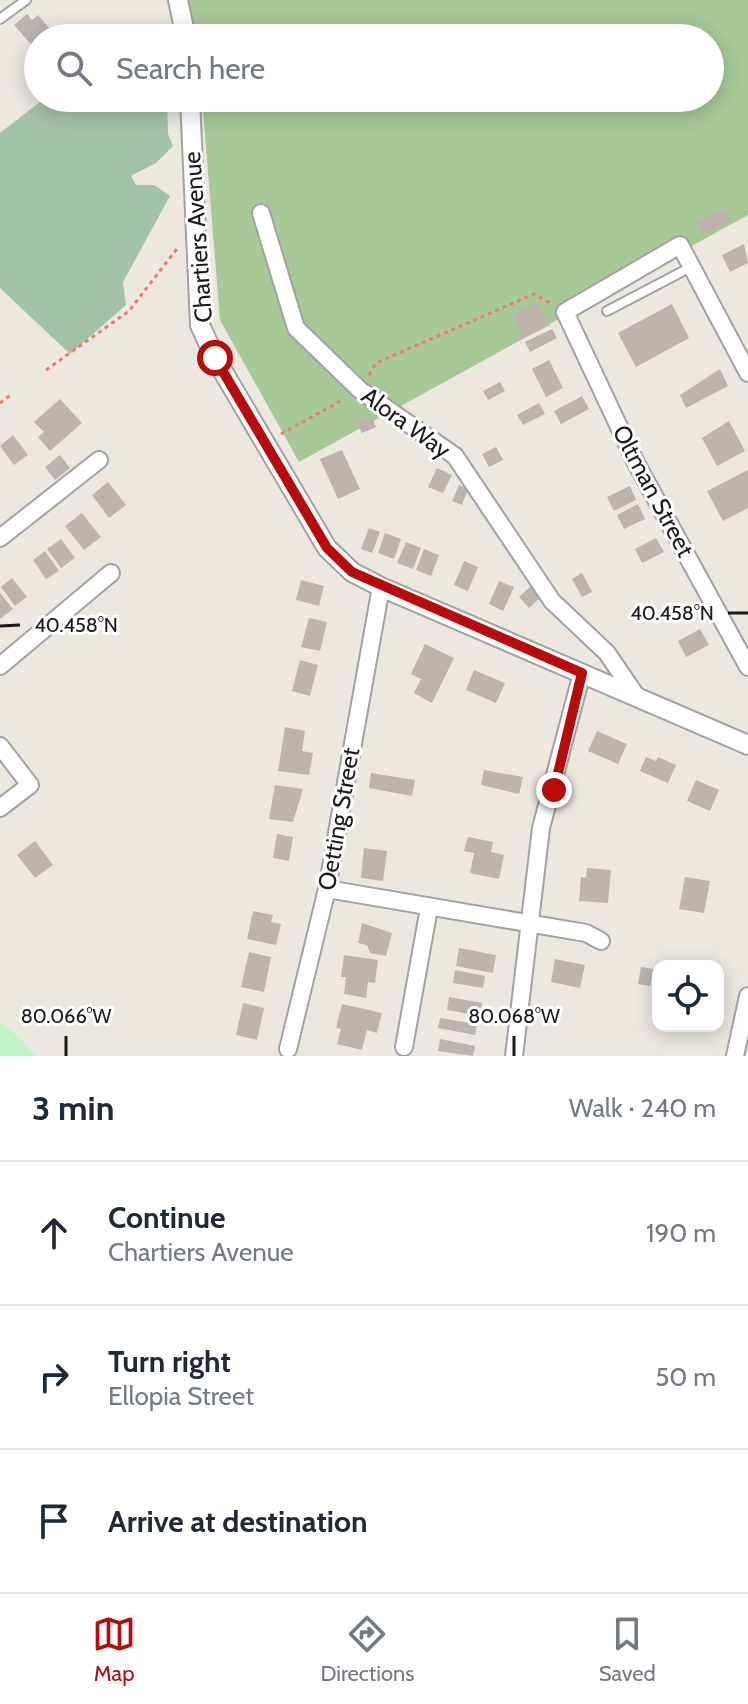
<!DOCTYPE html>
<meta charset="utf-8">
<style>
body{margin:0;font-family:Cabin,sans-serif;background:#f6f6f7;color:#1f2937}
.controls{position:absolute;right:24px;bottom:24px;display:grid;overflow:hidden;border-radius:16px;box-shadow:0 4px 20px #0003}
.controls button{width:72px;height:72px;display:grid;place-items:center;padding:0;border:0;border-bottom:2px solid #e0e1e3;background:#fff;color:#1f2937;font:40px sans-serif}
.stop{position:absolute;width:24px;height:24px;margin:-18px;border:6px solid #ba0b0b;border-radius:50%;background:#fff}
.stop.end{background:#ba0b0b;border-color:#fff;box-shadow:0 2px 8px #0008}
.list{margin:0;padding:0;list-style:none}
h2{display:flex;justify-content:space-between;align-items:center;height:104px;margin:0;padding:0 32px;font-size:34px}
h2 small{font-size:26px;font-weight:400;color:#747a83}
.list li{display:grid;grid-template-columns:52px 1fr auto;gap:24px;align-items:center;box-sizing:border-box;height:144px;padding:0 32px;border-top:2px solid #e0e1e3}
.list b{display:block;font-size:30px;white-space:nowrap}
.list p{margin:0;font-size:26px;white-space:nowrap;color:#747a83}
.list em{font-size:26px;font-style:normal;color:#747a83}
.icon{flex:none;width:44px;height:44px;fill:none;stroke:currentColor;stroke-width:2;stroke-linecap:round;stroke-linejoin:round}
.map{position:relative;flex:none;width:748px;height:1056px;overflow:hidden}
.search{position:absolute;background:#fff;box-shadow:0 4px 20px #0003;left:24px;right:24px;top:24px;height:88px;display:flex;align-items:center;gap:20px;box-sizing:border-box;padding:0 28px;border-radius:44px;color:#747a83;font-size:30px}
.sheet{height:536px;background:#fff}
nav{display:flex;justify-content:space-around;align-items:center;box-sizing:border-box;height:112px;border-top:2px solid #e0e1e3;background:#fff;font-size:22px;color:#747a83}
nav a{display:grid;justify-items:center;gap:4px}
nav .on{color:#ba0b0b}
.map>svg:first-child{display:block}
</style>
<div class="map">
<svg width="748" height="1056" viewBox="0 0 748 1056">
<rect width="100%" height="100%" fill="#ece8e0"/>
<polygon fill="#a6c997" points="185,0 748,0 748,215 299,462 220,320 202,98 710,98 710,38 197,38"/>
<polygon fill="#a3c3a8" points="45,98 167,98 168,134 173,146 156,163 131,176 136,185 154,185 170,196 123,282 126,305 70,354 0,288 0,133"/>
<polygon fill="#bef5c3" points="0,1023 18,1036 36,1056 0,1056"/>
<g fill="#bcb4ad">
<polygon points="27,14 32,20 38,15 54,34 38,38 36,50 14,25"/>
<polygon points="725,209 731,223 703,234 697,221"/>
<polygon points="744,244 748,263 730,272 722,255"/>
<polygon points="538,302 550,325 516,342 514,338 522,333 513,316"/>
<polygon points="672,304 689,338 636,367 618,333"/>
<polygon points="552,329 557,338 530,352 525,342"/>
<polygon points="549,360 563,388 546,397 532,369"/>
<polygon points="720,369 728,386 686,408 680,395"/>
<polygon points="500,382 505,391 488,400 483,391"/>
<polygon points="582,396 589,409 561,424 554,411"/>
<polygon points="60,399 82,423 50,451 38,437 44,432 34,422"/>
<polygon points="539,403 545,414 523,425 517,415"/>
<polygon points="372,416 376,427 362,433 357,423"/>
<polygon points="729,421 745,451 717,466 702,438"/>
<polygon points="13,435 28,455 14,465 0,446"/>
<polygon points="496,447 503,460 489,467 482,454"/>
<polygon points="342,450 360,489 338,499 320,459"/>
<polygon points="60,455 70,468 55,480 45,467"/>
<polygon points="437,468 452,475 443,493 428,487"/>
<polygon points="748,470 748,508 723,521 707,491"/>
<polygon points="108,482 126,505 109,518 92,495"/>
<polygon points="459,485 468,489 462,505 452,501"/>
<polygon points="630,486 636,500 614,511 607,497"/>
<polygon points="638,504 645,519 624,529 617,515"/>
<polygon points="82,513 101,537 84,550 65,526"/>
<polygon points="369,528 380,532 372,553 361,549"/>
<polygon points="385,533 401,539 394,559 378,553"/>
<polygon points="656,538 664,552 642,563 635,549"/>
<polygon points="61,539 75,558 61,568 47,549"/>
<polygon points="406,542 421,548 413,569 397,563"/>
<polygon points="424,549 439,555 431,576 416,570"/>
<polygon points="45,551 59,571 46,579 33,560"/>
<polygon points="464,561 478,567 468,591 454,585"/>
<polygon points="582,573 592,592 582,597 572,579"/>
<polygon points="12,578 27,597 15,606 1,587"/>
<polygon points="301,580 324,586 319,606 296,600"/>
<polygon points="499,581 514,587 503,611 489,604"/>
<polygon points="531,586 541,597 529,608 519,597"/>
<polygon points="0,593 13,609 0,619"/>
<polygon points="309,618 327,622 320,651 301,647"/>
<polygon points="700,629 709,645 686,657 678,641"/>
<polygon points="425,644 454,658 432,703 414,693 421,679 411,674"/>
<polygon points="300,660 318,665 310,696 292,691"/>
<polygon points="474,670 505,683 496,703 466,690"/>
<polygon points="285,727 305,731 302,751 313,753 309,775 278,771"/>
<polygon points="597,731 627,744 618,764 588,751"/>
<polygon points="646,757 656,761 658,757 676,765 668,783 640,771"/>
<polygon points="484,770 523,777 519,794 481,785"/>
<polygon points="371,773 415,780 412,796 369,788"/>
<polygon points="696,780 719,790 710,811 687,801"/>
<polygon points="275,785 303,789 293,822 269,819"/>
<polygon points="277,834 293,837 289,861 273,858"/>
<polygon points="468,837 493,842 491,852 504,855 499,879 470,873 474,853 464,851"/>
<polygon points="35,841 53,865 35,878 17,855"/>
<polygon points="364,848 387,851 383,881 361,878"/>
<polygon points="587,868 611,870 608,903 579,901 581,877 586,878"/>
<polygon points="685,877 710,881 704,913 679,909"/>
<polygon points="253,911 273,915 271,922 281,924 276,945 247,939"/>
<polygon points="362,923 392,933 386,956 370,953 367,945 358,943"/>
<polygon points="459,948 496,955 493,973 456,966"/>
<polygon points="249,952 271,957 264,992 241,987"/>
<polygon points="344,955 378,960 375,983 368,982 366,998 344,994 346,977 341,977"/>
<polygon points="555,959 585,965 580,988 551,982"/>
<polygon points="641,967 654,969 650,986 638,984"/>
<polygon points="455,970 485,976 483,988 453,983"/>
<polygon points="449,997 482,1003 480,1016 447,1010"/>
<polygon points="243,1003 264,1008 257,1040 236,1035"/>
<polygon points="342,1004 382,1013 377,1033 367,1030 362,1050 337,1044 341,1029 336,1028"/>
<polygon points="440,1018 477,1024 475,1035 438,1028"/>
<polygon points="440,1039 475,1046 473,1056 438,1051"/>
</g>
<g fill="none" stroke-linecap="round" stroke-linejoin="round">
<g stroke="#a2a2a2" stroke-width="12">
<g id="service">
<polyline points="0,19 26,0"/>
<polyline points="607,311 691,267"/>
</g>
</g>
<g stroke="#a2a2a2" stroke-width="20">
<g id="minor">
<polyline points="261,213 296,328 360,390 455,456 552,601 607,653 637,697"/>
<polyline points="748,373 680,245 565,312 636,463 748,667"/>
<polyline points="0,538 99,460"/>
<polyline points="0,666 111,573"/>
<polyline points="0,746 30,785 0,808"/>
<polyline points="327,889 586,933 601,941"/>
<polyline points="404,1047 429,908"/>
<polyline points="288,1049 327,889 381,587"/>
<polyline points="514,1056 541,828 582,673"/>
<polyline points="735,1056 748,996"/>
</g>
</g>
<g stroke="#a2a2a2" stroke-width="22">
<g id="tertiary">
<polyline points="178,0 186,38"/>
<polyline points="190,98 200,325 215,358 327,548 352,572 381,587 748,745"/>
</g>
</g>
<g stroke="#f17a6c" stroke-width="3" stroke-dasharray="4 4" stroke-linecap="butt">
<polyline points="46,370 129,311 179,246"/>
<polyline points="369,375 376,363 534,294 550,303"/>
<polyline points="0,403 12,394"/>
<polyline points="281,434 344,399"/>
</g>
<use href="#service" stroke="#fff" stroke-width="8"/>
<use href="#minor" stroke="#fff" stroke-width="16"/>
<use href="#tertiary" stroke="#fff" stroke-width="18"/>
</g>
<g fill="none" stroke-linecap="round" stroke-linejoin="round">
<polyline stroke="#ba0b0b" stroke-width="10" points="215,358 327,548 352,572 582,673 554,790"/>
</g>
<path fill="none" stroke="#1b1b1b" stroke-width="3" d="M728,613H748M0,626L20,625M66,1036V1056M514,1036V1056"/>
<g text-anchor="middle" stroke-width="6" stroke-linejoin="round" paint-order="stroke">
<g font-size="24" fill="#1b1b1b" stroke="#fff">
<text transform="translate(198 237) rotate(-94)" y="8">Chartiers Avenue</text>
<text transform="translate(406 423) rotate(36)" y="8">Alora Way</text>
<text transform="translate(653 491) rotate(62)" y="8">Oltman Street</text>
<text transform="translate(339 819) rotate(-80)" y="8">Oetting Street</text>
</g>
</g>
<g font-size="20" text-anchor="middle" fill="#1b1b1b" stroke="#fff" stroke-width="6" stroke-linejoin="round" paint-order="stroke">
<text x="672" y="620">40.458°N</text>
<text x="76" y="632">40.458°N</text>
<text x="66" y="1023">80.066°W</text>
<text x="514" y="1023">80.068°W</text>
</g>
</svg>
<div class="controls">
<button><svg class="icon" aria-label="locate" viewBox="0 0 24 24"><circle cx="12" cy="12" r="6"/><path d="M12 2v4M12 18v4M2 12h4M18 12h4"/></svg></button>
</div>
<div class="stop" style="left:215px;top:358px"></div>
<div class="stop end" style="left:554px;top:790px"></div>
<div class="search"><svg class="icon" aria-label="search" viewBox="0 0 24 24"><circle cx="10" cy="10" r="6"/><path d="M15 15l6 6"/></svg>Search here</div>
</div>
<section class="sheet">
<h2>3 min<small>Walk · 240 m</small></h2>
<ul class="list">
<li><svg class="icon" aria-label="ahead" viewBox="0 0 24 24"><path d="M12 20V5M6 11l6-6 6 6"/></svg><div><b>Continue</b><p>Chartiers Avenue</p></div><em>190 m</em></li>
<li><svg class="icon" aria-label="right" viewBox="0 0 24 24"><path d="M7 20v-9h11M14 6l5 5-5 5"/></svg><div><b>Turn right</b><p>Ellopia Street</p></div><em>50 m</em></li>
<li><svg class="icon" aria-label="arrive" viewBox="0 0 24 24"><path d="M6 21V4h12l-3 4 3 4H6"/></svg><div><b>Arrive at destination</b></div></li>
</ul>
</section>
<nav>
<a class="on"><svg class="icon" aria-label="map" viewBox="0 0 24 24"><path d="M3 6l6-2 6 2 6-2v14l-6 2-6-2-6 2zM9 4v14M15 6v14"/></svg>Map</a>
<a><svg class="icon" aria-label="directions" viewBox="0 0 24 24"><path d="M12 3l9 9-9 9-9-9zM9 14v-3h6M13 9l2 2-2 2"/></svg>Directions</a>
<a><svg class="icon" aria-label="saved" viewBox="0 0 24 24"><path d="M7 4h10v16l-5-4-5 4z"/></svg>Saved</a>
</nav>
